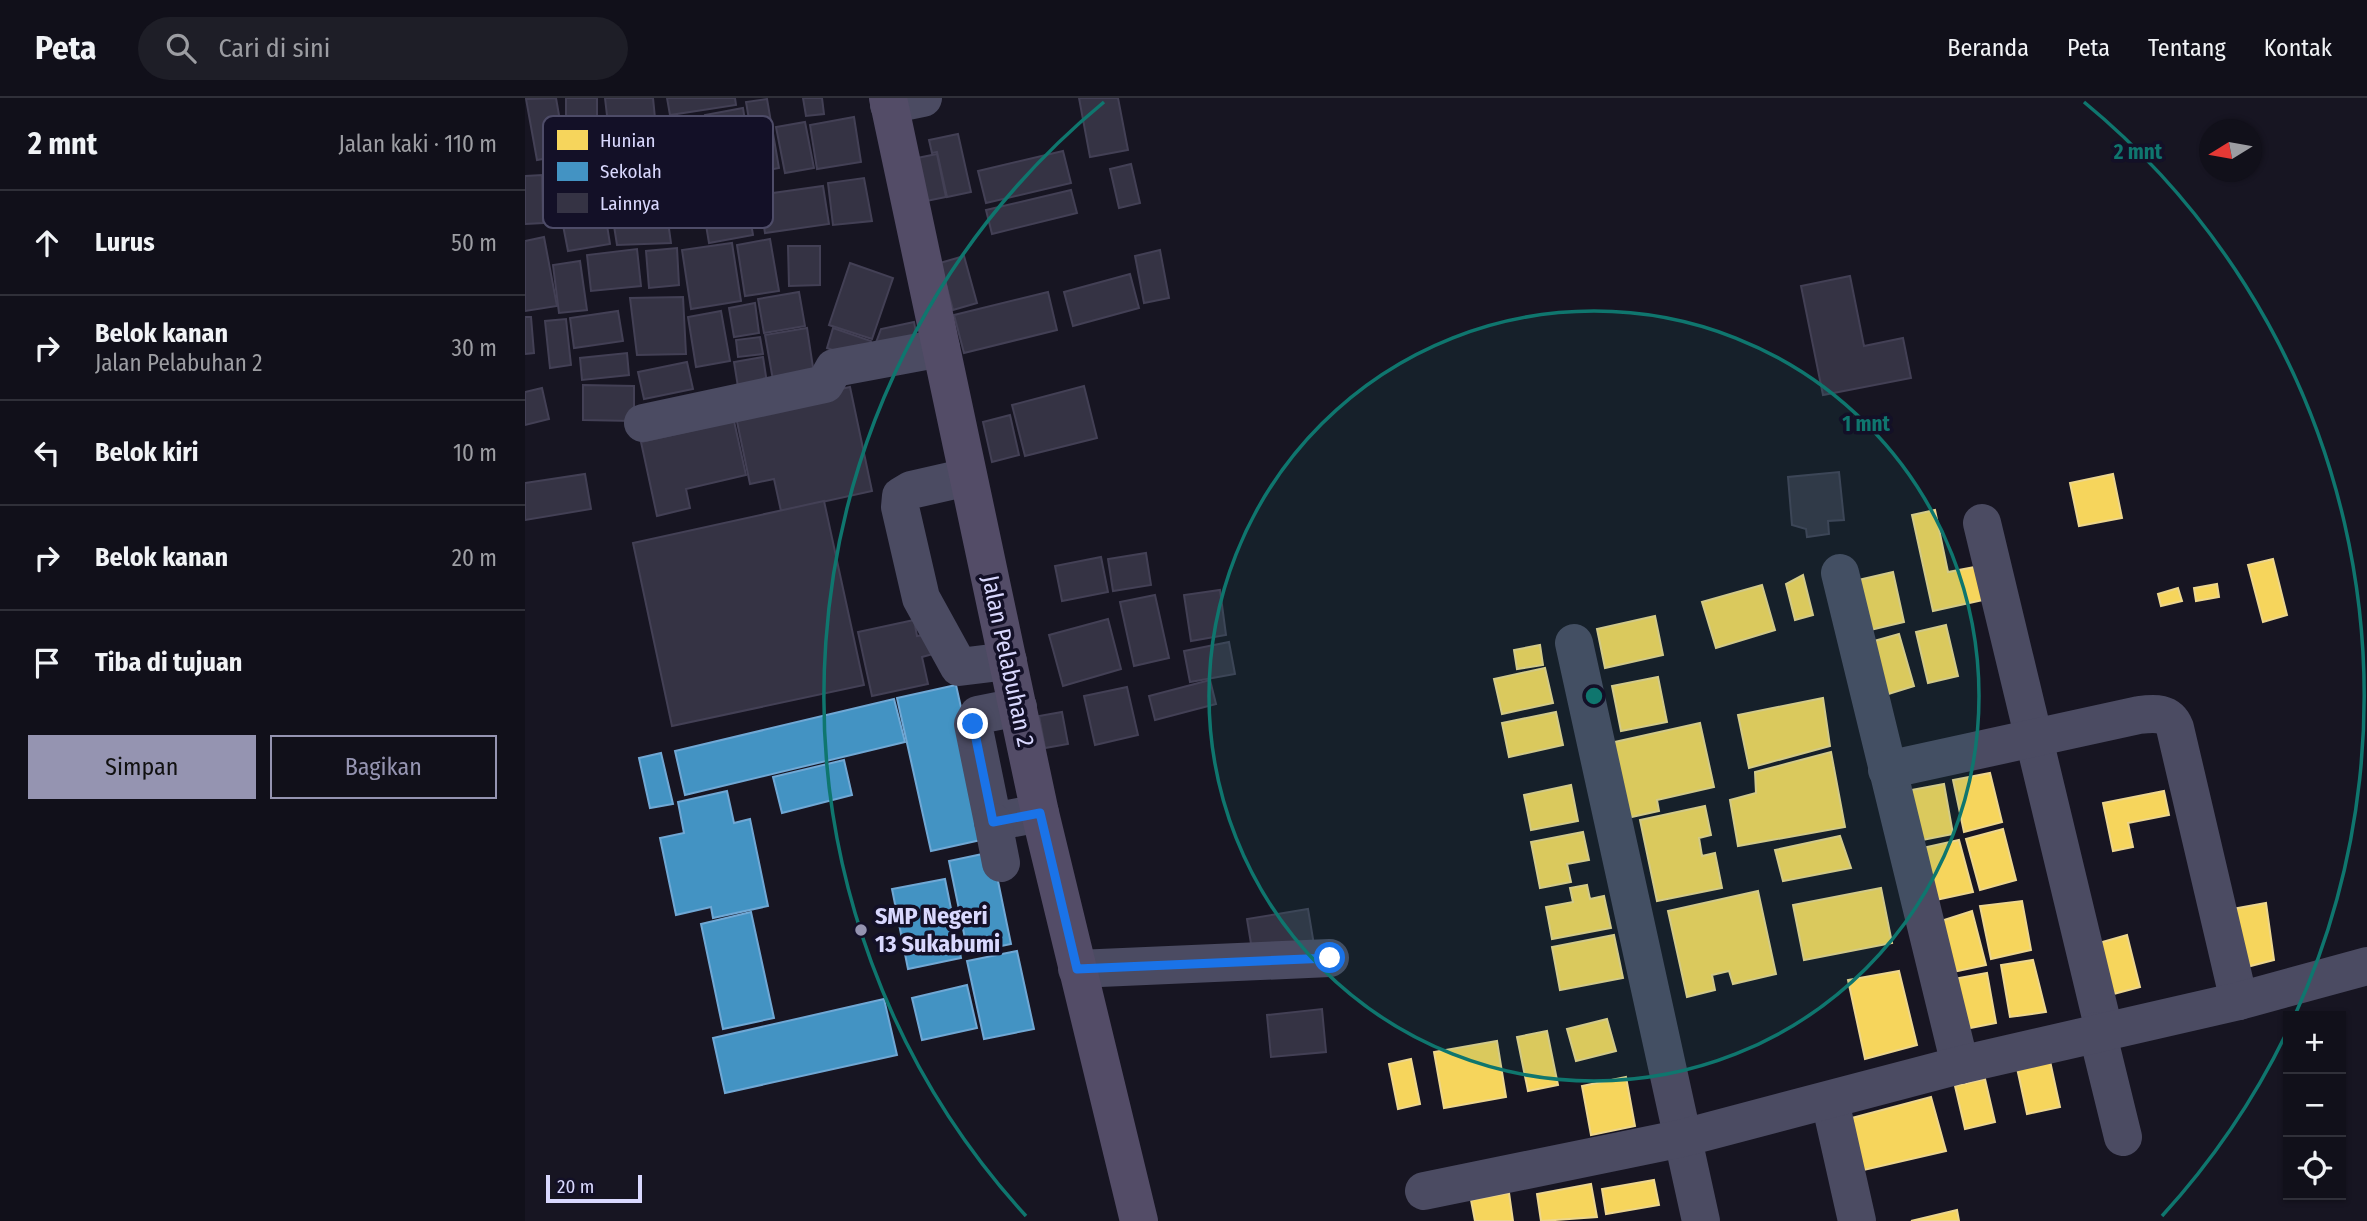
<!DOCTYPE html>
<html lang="id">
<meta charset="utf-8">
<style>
body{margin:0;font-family:"Fira Sans Condensed",sans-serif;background:#1e1e27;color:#f1f3f6}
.controls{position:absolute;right:21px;bottom:21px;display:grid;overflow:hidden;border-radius:0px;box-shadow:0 2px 5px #0004}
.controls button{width:63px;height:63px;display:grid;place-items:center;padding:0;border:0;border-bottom:2px solid #303039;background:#11101a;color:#f1f3f6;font:35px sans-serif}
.compass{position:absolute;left:1674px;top:21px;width:63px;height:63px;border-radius:50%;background:#11101a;box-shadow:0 2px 5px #0004;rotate:259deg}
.scale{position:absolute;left:21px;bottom:18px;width:96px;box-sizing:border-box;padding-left:7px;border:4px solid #d9d8fe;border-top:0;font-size:19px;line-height:24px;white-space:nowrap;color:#d9d8fe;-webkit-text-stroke:5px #131027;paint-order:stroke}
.stop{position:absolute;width:21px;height:21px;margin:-16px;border:5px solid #1a73e8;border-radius:50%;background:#fff}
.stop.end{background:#1a73e8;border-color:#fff;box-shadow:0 2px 7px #0008}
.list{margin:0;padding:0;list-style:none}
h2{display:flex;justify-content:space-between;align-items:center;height:91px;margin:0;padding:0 28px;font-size:30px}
h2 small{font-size:23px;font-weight:400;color:#9c9da2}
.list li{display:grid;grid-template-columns:46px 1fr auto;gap:21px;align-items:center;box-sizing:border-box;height:105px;padding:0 28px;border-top:2px solid #303039}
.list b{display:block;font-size:26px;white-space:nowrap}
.list p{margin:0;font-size:23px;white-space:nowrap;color:#9c9da2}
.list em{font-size:23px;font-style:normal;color:#9c9da2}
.actions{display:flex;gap:14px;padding:21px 28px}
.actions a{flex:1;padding:16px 0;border:2px solid #9594b1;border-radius:0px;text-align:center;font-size:24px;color:#9594b1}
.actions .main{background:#9594b1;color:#111}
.icon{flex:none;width:38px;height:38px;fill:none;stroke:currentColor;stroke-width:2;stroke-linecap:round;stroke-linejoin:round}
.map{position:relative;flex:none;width:1842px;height:1123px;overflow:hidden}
header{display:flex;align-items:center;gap:42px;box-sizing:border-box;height:98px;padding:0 35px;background:#11101a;border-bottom:2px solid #303039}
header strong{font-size:33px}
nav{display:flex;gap:38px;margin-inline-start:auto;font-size:24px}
.search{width:490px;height:63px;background:#1e1e27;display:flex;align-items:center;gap:18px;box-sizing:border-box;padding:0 24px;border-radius:38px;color:#9c9da2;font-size:26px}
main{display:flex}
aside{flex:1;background:#11101a}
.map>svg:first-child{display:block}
</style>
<header>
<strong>Peta</strong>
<div class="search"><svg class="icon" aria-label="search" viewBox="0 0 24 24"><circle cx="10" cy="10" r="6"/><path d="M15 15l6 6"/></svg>Cari di sini</div>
<nav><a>Beranda</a><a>Peta</a><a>Tentang</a><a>Kontak</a></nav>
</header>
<main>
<aside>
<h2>2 mnt<small>Jalan kaki · 110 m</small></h2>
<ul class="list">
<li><svg class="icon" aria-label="ahead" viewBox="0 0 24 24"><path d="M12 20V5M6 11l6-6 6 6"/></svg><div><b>Lurus</b></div><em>50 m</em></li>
<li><svg class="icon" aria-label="right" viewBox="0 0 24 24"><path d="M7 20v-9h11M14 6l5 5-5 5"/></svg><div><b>Belok kanan</b><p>Jalan Pelabuhan 2</p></div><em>30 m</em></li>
<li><svg class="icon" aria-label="left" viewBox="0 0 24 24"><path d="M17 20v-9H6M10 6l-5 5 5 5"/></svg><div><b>Belok kiri</b></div><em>10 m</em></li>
<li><svg class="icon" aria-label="right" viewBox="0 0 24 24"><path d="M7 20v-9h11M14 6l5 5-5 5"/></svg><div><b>Belok kanan</b></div><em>20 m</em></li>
<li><svg class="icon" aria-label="arrive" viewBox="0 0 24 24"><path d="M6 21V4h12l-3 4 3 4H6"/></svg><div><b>Tiba di tujuan</b></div></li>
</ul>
<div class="actions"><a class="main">Simpan</a><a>Bagikan</a></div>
</aside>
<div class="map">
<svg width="1842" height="1123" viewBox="0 0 1842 1123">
<rect width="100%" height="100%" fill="#171522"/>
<g fill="#f6d55c" stroke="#edd68d" stroke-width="2">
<polygon points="1588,376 1597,420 1554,428 1545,385"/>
<polygon points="1410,412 1423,474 1450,469 1458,502 1408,513 1387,417"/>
<polygon points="1748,461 1762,517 1738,524 1723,467"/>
<polygon points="1368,474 1379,524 1341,533 1329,483"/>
<polygon points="1278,477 1288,517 1270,522 1261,486"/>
<polygon points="1692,486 1694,499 1671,503 1669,490"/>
<polygon points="1237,487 1250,532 1191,550 1177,504"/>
<polygon points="1653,490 1657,503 1636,508 1633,496"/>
<polygon points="1130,518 1138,557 1080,570 1072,531"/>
<polygon points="1421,527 1433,578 1403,585 1391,534"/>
<polygon points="1374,536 1389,588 1357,598 1342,545"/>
<polygon points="1015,547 1018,567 992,571 989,552"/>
<polygon points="1020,570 1028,605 977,616 969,581"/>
<polygon points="1133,579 1142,624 1096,633 1087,588"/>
<polygon points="1298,600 1305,648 1224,670 1213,617"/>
<polygon points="1031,614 1038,647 984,659 977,625"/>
<polygon points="1175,625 1189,689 1132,702 1134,713 1102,720 1085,645"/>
<polygon points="1306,654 1320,729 1213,748 1205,702 1231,695 1230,674"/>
<polygon points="1465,675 1477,724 1439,734 1428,682"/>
<polygon points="1419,686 1428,736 1392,743 1381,693"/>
<polygon points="1046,687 1053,723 1006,732 999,697"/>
<polygon points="1639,693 1644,717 1603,725 1608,749 1588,753 1578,705"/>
<polygon points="1180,708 1186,737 1174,740 1177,758 1190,755 1197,790 1132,803 1115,722"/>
<polygon points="1478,731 1491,782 1455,792 1441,741"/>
<polygon points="1058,734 1064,762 1042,766 1046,784 1015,790 1006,744"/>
<polygon points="1315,738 1326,770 1258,783 1250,752"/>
<polygon points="1434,742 1448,794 1406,803 1393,751"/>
<polygon points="1062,787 1065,801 1079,798 1086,830 1027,841 1021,809 1048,804 1045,790"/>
<polygon points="1356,790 1367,845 1279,862 1268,807"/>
<polygon points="1233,793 1251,876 1208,886 1204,873 1187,877 1190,892 1162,899 1143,813"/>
<polygon points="1497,803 1506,852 1466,861 1455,808"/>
<polygon points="1741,805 1749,862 1718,870 1696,813"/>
<polygon points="1447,813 1461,867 1423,875 1410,825"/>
<polygon points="1089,837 1098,880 1035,892 1027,849"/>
<polygon points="1602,837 1615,889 1581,898 1567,847"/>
<polygon points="1508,862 1521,914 1485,919 1476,867"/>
<polygon points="1374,873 1392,947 1340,961 1323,882"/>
<polygon points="1462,875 1471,925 1435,932 1423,882"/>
<polygon points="1082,921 1091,953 1051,963 1042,931"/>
<polygon points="1022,933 1033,987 1003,993 992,939"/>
<polygon points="972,943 981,999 919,1010 909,954"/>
<polygon points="886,961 895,1006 873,1011 864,966"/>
<polygon points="1525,963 1535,1009 1502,1016 1492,970"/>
<polygon points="1101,979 1110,1028 1066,1037 1057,988"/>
<polygon points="1460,981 1470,1024 1440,1031 1430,988"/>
<polygon points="1406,999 1421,1053 1334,1073 1323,1021"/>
<polygon points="1129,1082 1134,1107 1081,1116 1077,1091"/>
<polygon points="1066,1086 1072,1119 1016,1123 1012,1096"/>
<polygon points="984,1095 988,1123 950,1123 946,1102"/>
<polygon points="1432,1112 1434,1123 1386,1123"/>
</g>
<g fill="#4393c3" stroke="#70a8d5" stroke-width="2">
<polygon points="431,587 465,740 406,753 372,600"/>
<polygon points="369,601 380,644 160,697 150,653"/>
<polygon points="136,655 148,706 125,710 114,660"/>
<polygon points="319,662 327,697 257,715 248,679"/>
<polygon points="202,693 209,725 225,721 243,808 188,820 186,809 151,817 135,740 159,735 153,704"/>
<polygon points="467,754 486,846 443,855 424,763"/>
<polygon points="420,781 436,860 383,871 367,791"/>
<polygon points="226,814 249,920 198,931 176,826"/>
<polygon points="492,853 509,931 459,941 442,863"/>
<polygon points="442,887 452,930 397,942 387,900"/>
<polygon points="359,901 372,957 200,995 188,940"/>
</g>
<g fill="#353344" stroke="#434055" stroke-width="2">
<polygon points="31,0 41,57 12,62 1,1"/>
<rect x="41" y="0" width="31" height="23"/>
<polygon points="80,0 128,0 131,30 84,35"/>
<polygon points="142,0 210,0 211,7 145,17"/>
<polygon points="278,0 297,0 299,16 281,18"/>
<polygon points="554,0 593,0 603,52 565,59"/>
<polygon points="242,1 254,70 233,74 221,4"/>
<polygon points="218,10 229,80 191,86 180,17"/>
<polygon points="329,19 336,64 292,71 285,27"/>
<polygon points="280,24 289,70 260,75 251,29"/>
<polygon points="433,36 446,94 422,99 412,54 407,55 404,42"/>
<polygon points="538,53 546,85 461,105 453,73"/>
<polygon points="412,56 421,99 401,103 392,60"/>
<polygon points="606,66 615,105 594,110 585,71"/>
<polygon points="17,77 18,125 0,126 0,78"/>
<polygon points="339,80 347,123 308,127 303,85"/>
<polygon points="138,88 146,145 92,147 87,115 100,113 97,93"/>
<polygon points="298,88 304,126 240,135 234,97"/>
<polygon points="546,92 552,115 467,136 461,112"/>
<polygon points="223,107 228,137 184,145 179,115"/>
<polygon points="80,115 85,146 43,153 37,122"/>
<polygon points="19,139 32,208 0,213 0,143"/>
<polygon points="245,141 254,193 220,198 212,147"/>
<polygon points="207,145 216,203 166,211 157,152"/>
<polygon points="263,148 295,148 295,187 264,188"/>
<polygon points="152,150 154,187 124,190 121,153"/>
<polygon points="112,151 116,188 66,193 62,157"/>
<polygon points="635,152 644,200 619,205 610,158"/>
<polygon points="439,158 452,205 428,212 415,165"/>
<polygon points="55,163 62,212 34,215 28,167"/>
<polygon points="325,165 368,180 347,241 304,227"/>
<polygon points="605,176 614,210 548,228 539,194"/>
<polygon points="1325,178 1339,248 1378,240 1386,280 1298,297 1276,188"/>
<polygon points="274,194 280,228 239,235 233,201"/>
<polygon points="523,194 532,232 439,255 429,217"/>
<polygon points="158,199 161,256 112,257 105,200"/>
<polygon points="230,205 234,235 209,239 204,210"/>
<polygon points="93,213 98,243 49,250 45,220"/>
<polygon points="196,213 205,263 171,269 163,219"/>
<polygon points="0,219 6,219 9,255 0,256"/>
<polygon points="41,221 46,267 25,270 20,223"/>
<polygon points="389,224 394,250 346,258 356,231"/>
<polygon points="282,230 289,276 248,282 240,237"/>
<polygon points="308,230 346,243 339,263 302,250"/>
<polygon points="235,239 238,256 213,259 211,242"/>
<polygon points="102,255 104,277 57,282 55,260"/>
<polygon points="238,259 242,285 213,289 209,264"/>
<polygon points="162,264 168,291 119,301 113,274"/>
<polygon points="58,287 109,288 109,323 58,322"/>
<polygon points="559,288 572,340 500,358 487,307"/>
<polygon points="325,289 347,393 256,413 249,381 225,386 210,314"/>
<polygon points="17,290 24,321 0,327 0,294"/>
<polygon points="485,317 494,357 467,364 458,324"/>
<polygon points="209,323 221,377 161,391 165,410 132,418 116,344"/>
<polygon points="1314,374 1319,422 1303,423 1304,436 1282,439 1281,431 1267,427 1263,379"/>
<polygon points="60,376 66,411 0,422 0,385"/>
<polygon points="299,403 339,587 147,628 108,445"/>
<polygon points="621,455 626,487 588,493 583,461"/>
<polygon points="576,459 583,494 537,503 530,468"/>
<polygon points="695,492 701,537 666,543 659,497"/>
<polygon points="630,497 644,560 609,568 595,504"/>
<polygon points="583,521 596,571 538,588 524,537"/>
<polygon points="389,522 392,538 404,536 408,556 397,559 403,586 347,598 333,534"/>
<polygon points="704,544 710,576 665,584 659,553"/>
<polygon points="685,582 691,606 630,622 624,598"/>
<polygon points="602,589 613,637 570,647 559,598"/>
<polygon points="537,614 543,646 520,650 514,618"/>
<polygon points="783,811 789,847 728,858 722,821"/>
<polygon points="797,911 801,954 746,959 742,917"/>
</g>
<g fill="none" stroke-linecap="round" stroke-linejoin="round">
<g stroke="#4b4b62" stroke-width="38">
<polyline points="364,7 398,0"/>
<polyline points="118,325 300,286 309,270 416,250"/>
<polyline points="443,379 386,392 376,398 375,409 396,500 434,569 483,563"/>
<polyline points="1457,425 1579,932"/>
<polyline points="1315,475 1435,967"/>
<polyline points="1049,545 1176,1123"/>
<polyline points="493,609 453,617 448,626 468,724 515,715"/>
<path d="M1362,672L1614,617C1630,615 1644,614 1650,630L1714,903"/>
<polyline points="468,724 476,765"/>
<polyline points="552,871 805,860"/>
<polyline points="1572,933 1598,1039"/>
<polyline points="1305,1003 1332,1123"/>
<polyline points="899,1093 1158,1040 1435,967 1714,903 1842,868"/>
</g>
<polyline stroke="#534c67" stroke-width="38" points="363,0 515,715 614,1123"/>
</g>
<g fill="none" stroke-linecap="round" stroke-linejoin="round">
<polyline stroke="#1a73e8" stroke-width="9" points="448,626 468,724 515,715 552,871 805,860"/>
</g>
<circle cx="1069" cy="598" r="385" fill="#0f766e" fill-opacity=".12"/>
<g fill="none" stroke="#0f766e" stroke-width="3.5">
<circle cx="1069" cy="598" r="385"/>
<path d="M1761 936A770 770 0 0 1 1637 1118M501 1118A770 770 0 0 1 579 4M1559 4A770 770 0 0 1 1770 917"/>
</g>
<circle fill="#9594b1" stroke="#131027" stroke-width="2.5" cx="336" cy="832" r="7"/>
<g text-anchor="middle" stroke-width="7" stroke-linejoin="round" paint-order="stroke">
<g font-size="24" fill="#d9d8fe" stroke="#131027">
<text transform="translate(483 563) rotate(78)" y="8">Jalan Pelabuhan 2</text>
</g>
<g font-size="24" font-weight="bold" fill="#d9d8fe" stroke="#131027" text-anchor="start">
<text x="350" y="826">SMP Negeri<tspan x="350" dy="28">13 Sukabumi</tspan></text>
</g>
</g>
<rect x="18" y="18" width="230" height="112" rx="10" fill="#131027" stroke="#4e4c68" stroke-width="2"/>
<rect x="32" y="32" width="31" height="20" fill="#f6d55c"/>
<rect x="32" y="64" width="31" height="19" fill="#4393c3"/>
<rect x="32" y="95" width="31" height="20" fill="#353344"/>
<g font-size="19" fill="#d9d8fe">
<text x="75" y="49">Hunian</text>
<text x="75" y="80">Sekolah</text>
<text x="75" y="112">Lainnya</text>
</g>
<circle cx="1069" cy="598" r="10" fill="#0f766e" stroke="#131027" stroke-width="3.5"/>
<g font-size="21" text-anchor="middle" font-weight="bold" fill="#0f766e" stroke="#131027" stroke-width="7" stroke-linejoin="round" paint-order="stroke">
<text x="1613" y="61">2 mnt</text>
<text x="1341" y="333">1 mnt</text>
</g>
</svg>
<div class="controls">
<button>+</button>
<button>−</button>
<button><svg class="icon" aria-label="locate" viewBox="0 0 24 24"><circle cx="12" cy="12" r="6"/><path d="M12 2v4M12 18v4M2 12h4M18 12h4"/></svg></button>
</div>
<svg class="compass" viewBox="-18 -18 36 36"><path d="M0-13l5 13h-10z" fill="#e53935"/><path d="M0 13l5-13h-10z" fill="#9c9da2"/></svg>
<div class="scale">20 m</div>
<div class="stop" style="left:805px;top:860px"></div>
<div class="stop end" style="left:448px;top:626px"></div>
</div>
</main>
